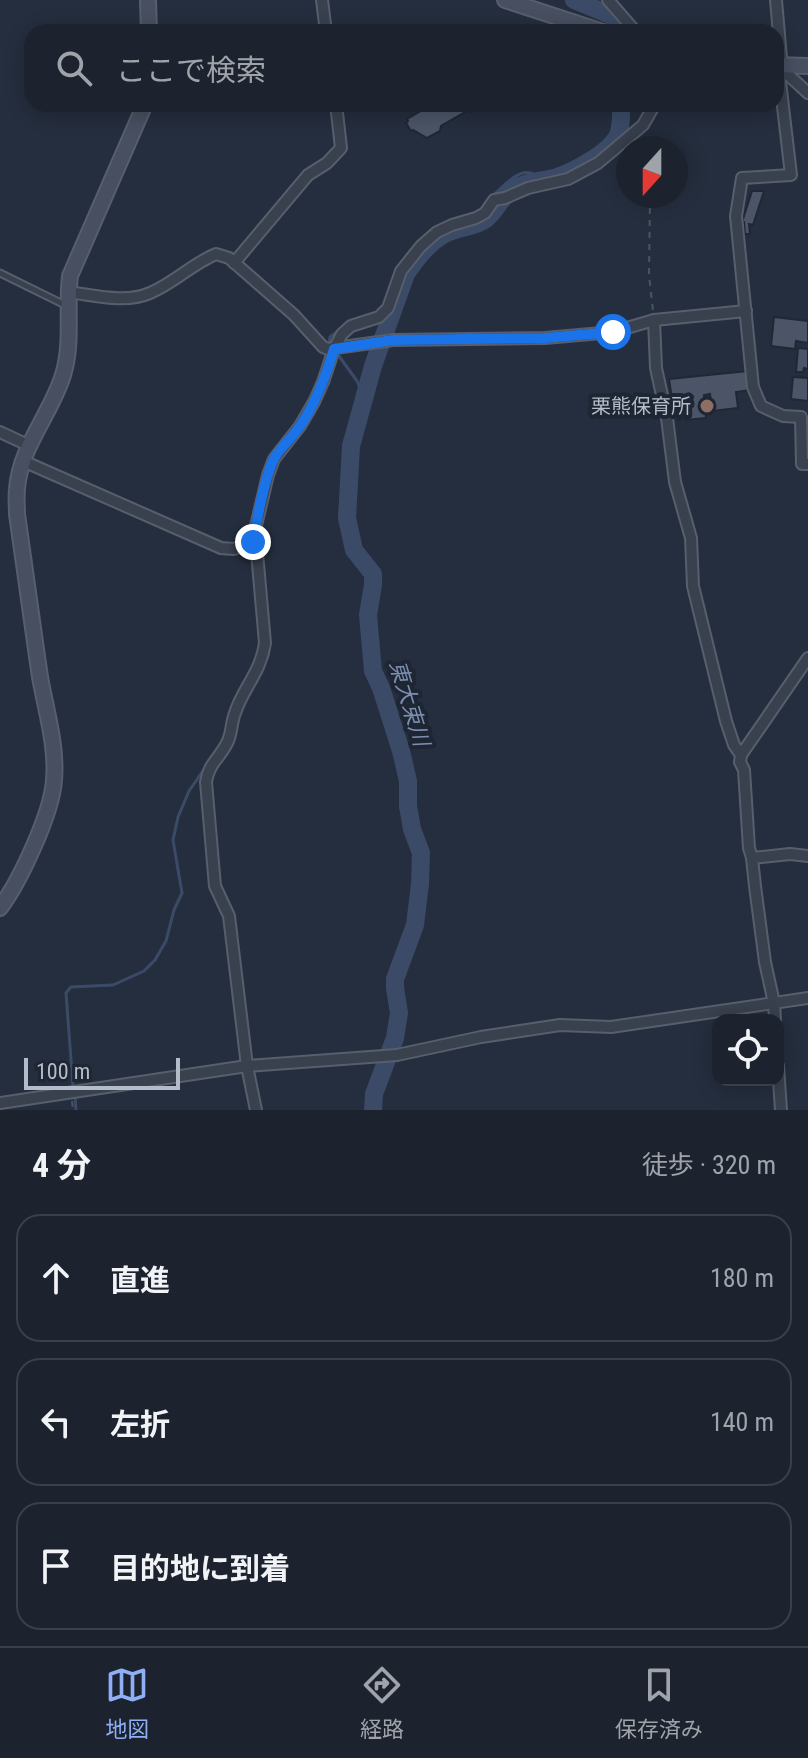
<!DOCTYPE html>
<html lang="ja">
<meta charset="utf-8">
<style>
body{margin:0;font-family:"Roboto Condensed","Noto Sans JP",sans-serif;background:#292f3a;color:#f1f3f6}
.controls{position:absolute;right:24px;bottom:24px;display:grid;overflow:hidden;border-radius:16px;box-shadow:0 4px 20px #0003}
.controls button{width:72px;height:72px;display:grid;place-items:center;padding:0;border:0;border-bottom:2px solid #3a3f4a;background:#1c222e;color:#f1f3f6;font:40px sans-serif}
.compass{position:absolute;left:616px;top:136px;width:72px;height:72px;border-radius:50%;background:#1c222e;box-shadow:0 4px 20px #0003;rotate:201deg}
.scale{position:absolute;left:24px;bottom:20px;width:156px;box-sizing:border-box;padding-left:8px;border:4px solid #b5bcc9;border-top:0;font-size:22px;line-height:28px;white-space:nowrap;color:#b5bcc9;-webkit-text-stroke:6px #1e2533;paint-order:stroke}
.stop{position:absolute;width:24px;height:24px;margin:-18px;border:6px solid #1a73e8;border-radius:50%;background:#fff}
.stop.end{background:#1a73e8;border-color:#fff;box-shadow:0 2px 8px #0008}
.list{margin:0;padding:0;list-style:none}
h2{display:flex;justify-content:space-between;align-items:center;height:104px;margin:0;padding:0 32px;font-size:34px}
h2 small{font-size:26px;font-weight:400;color:#a0a4aa}
.list li{display:grid;grid-template-columns:52px 1fr auto;gap:24px;align-items:center;box-sizing:border-box;height:128px;margin:0 16px 16px;padding:0 16px;border:2px solid #3a3f4a;border-radius:24px}
.list b{display:block;font-size:30px;white-space:nowrap}
.list em{font-size:26px;font-style:normal;color:#a0a4aa}
.icon{flex:none;width:44px;height:44px;fill:none;stroke:currentColor;stroke-width:2;stroke-linecap:round;stroke-linejoin:round}
.map{position:relative;flex:none;width:808px;height:1110px;overflow:hidden}
.search{position:absolute;background:#1c222e;box-shadow:0 4px 20px #0003;left:24px;right:24px;top:24px;height:88px;display:flex;align-items:center;gap:20px;box-sizing:border-box;padding:0 28px;border-radius:24px;color:#a0a4aa;font-size:30px}
.sheet{height:536px;background:#1c222e}
nav{display:flex;justify-content:space-around;align-items:center;box-sizing:border-box;height:112px;border-top:2px solid #3a3f4a;background:#1c222e;font-size:22px;color:#a0a4aa}
nav a{display:grid;justify-items:center;gap:4px}
nav .on{color:#8eaff6}
.map>svg:first-child{display:block}
</style>
<div class="map">
<svg width="808" height="1110" viewBox="0 0 808 1110">
<rect width="100%" height="100%" fill="#252e3e"/>
<g fill="none" stroke-linecap="round" stroke-linejoin="round">
<g stroke="#3b4b67" stroke-width="3">
<path d="M493,196C506,183 526,160 541,181"/>
<polyline points="329,343 330,337 346,325"/>
<polyline points="339,356 357,381 364,398"/>
<polyline points="73,1086 66,993 71,987 113,985 144,971 155,960 166,941 174,910 182,893 173,840 178,817 189,791 205,768"/>
<polyline points="75,1097 76,1110"/>
</g>
<g stroke="#3b4b67" stroke-width="18">
<polyline points="574,0 610,15 621,24 621,32"/>
<path d="M373,1110L374,1094L395,1038L399,1013L395,988V979L415,925L420,884L421,853L412,829L408,806V781L401,751L381,688L373,671L368,615L373,585V574L354,550L347,518L351,446L373,366L406,274C416,259 429,242 445,234C457,227 474,228 486,219C497,210 502,195 515,188C528,181 544,181 557,177C575,171 610,152 618,135C622,125 621,115 621,104"/>
</g>
</g>
<g fill="#4b5567" stroke="#202735" stroke-width="2">
<polygon points="428,104 481,104 481,107 470,113 469,110 441,126 440,131 427,138 413,130 411,131 406,123 408,121 407,119 424,109 422,107"/>
<polygon points="752,191 764,191 753,225 749,224 750,234 745,234 744,222 742,222"/>
<polygon points="774,317 808,321 808,343 796,341 795,349 771,346"/>
<polygon points="798,348 808,349 808,369 804,368 803,372 796,372"/>
<polygon points="748,371 750,390 736,392 738,408 712,411 710,394 704,395 706,418 685,420 685,418 678,420 677,412 682,412 681,398 672,399 669,379"/>
<polygon points="793,377 808,378 808,401 791,399"/>
</g>
<g fill="none" stroke-linecap="round" stroke-linejoin="round">
<g stroke="#575e6c" stroke-width="9">
<polyline id="lane" points="0,273 67,306"/>
</g>
<g stroke="#575e6c" stroke-width="14">
<g id="street">
<polyline points="322,0 326,32"/>
<polyline points="608,0 636,32"/>
<polyline points="776,0 782,69 780,81 791,175 742,178 736,216 753,387 761,406 783,416 801,417 802,464 808,464"/>
<polyline points="782,69 808,93"/>
<polyline points="234,263 308,175 327,163 341,148 336,104"/>
<path d="M68,292C94,295 125,304 150,293C174,283 192,264 216,254L229,258L294,315L323,347L328,349L393,340L545,338L613,332L654,320L746,311"/>
<polyline points="654,320 656,368 667,418 675,482 691,538 693,586 726,721 734,745 741,755 740,762 744,770 749,848 752,858 755,886 765,962 774,1003 775,1020"/>
<polyline points="0,432 30,446"/>
<polyline points="23,461 221,548 234,549 255,541"/>
<polyline points="741,755 808,658"/>
<polyline points="752,858 790,854 808,856"/>
<polyline points="778,1066 781,1110"/>
<polyline points="0,1103 247,1066 397,1055 481,1037 560,1025 611,1027 808,998"/>
<path d="M256,1110L247,1066L229,916L215,886L206,782C209,763 219,759 227,743C232,734 231,723 235,713C243,688 261,672 265,643L255,530L268,475L274,459L300,426L314,402L323,382L334,349L342,334L351,326L379,317L388,308L401,271L421,246L437,232L452,225L476,218L485,213L494,200L505,198L528,188L568,179L598,163L643,125L655,104"/>
</g>
</g>
<g stroke="#575e6c" stroke-width="18">
<g id="secondary">
<polyline points="148,0 149,32"/>
<polyline points="505,0 603,32"/>
<polyline points="776,65 808,66"/>
<path d="M0,908C20,881 52,813 54,780C57,746 46,711 40,677C32,623 25,569 17,514C17,506 16,497 17,489C20,447 51,414 63,375C73,343 66,309 70,276L145,104"/>
</g>
</g>
<g stroke="#45585c" stroke-width="2" stroke-dasharray="6 6" stroke-linecap="butt">
<polyline points="644,138 644,148"/>
<polyline points="650,196 649,275 653,311"/>
<polyline points="72,1101 73,1110"/>
</g>
<use href="#lane" stroke="#39404e" stroke-width="5"/>
<use href="#street" stroke="#39404e" stroke-width="10"/>
<use href="#secondary" stroke="#474f61" stroke-width="14"/>
</g>
<g fill="none" stroke-linecap="round" stroke-linejoin="round">
<path stroke="#1a73e8" stroke-width="10" d="M253,542L255,541C255,523 266,473 275,457C283,445 294,436 302,423C317,400 326,376 334,349L393,340L545,338L613,332"/>
</g>
<circle fill="#8d6e63" stroke="#1e2533" stroke-width="3" cx="707" cy="406" r="8"/>
<g text-anchor="middle" stroke-width="8" stroke-linejoin="round" paint-order="stroke">
<g font-size="20" fill="#b5bcc9" stroke="#1e2533" text-anchor="end">
<text x="691" y="413">栗熊保育所</text>
</g>
<g font-size="22" font-style="italic" fill="#7d8fb0" stroke="#1e2533">
<text transform="translate(410 703) rotate(73)" y="8">東大束川</text>
</g>
</g>
</svg>
<div class="controls">
<button><svg class="icon" aria-label="locate" viewBox="0 0 24 24"><circle cx="12" cy="12" r="6"/><path d="M12 2v4M12 18v4M2 12h4M18 12h4"/></svg></button>
</div>
<svg class="compass" viewBox="-18 -18 36 36"><path d="M0-13l5 13h-10z" fill="#e53935"/><path d="M0 13l5-13h-10z" fill="#a0a4aa"/></svg>
<div class="scale">100 m</div>
<div class="stop" style="left:613px;top:332px"></div>
<div class="stop end" style="left:253px;top:542px"></div>
<div class="search"><svg class="icon" aria-label="search" viewBox="0 0 24 24"><circle cx="10" cy="10" r="6"/><path d="M15 15l6 6"/></svg>ここで検索</div>
</div>
<section class="sheet">
<h2>4 分<small>徒歩 · 320 m</small></h2>
<ul class="list">
<li><svg class="icon" aria-label="ahead" viewBox="0 0 24 24"><path d="M12 20V5M6 11l6-6 6 6"/></svg><div><b>直進</b></div><em>180 m</em></li>
<li><svg class="icon" aria-label="left" viewBox="0 0 24 24"><path d="M17 20v-9H6M10 6l-5 5 5 5"/></svg><div><b>左折</b></div><em>140 m</em></li>
<li><svg class="icon" aria-label="arrive" viewBox="0 0 24 24"><path d="M6 21V4h12l-3 4 3 4H6"/></svg><div><b>目的地に到着</b></div></li>
</ul>
</section>
<nav>
<a class="on"><svg class="icon" aria-label="map" viewBox="0 0 24 24"><path d="M3 6l6-2 6 2 6-2v14l-6 2-6-2-6 2zM9 4v14M15 6v14"/></svg>地図</a>
<a><svg class="icon" aria-label="directions" viewBox="0 0 24 24"><path d="M12 3l9 9-9 9-9-9zM9 14v-3h6M13 9l2 2-2 2"/></svg>経路</a>
<a><svg class="icon" aria-label="saved" viewBox="0 0 24 24"><path d="M7 4h10v16l-5-4-5 4z"/></svg>保存済み</a>
</nav>
